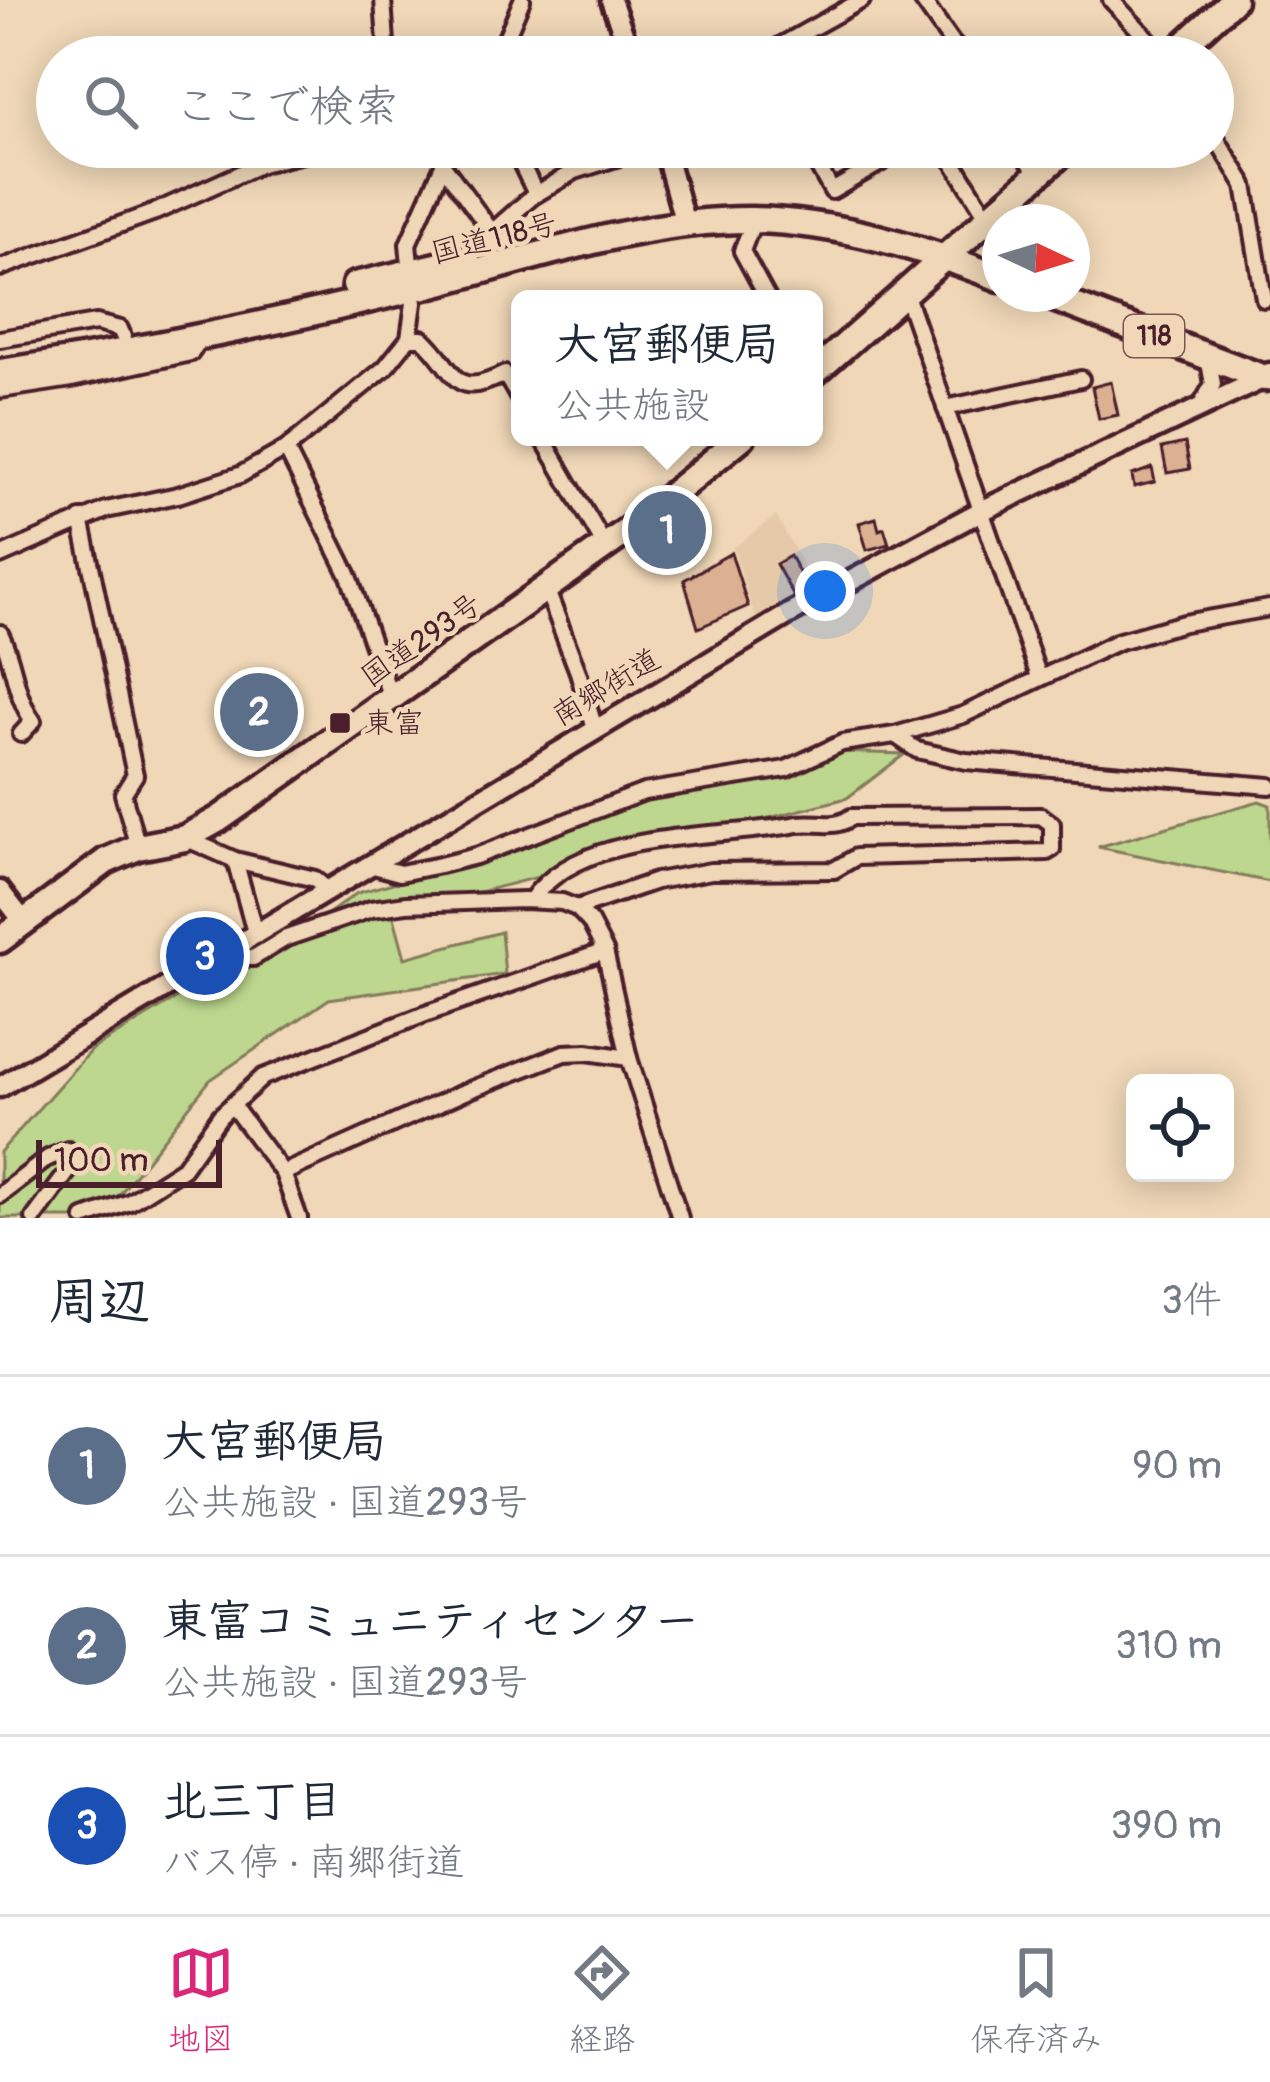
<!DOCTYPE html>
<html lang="ja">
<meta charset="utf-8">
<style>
body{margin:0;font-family:Pangolin,"Klee One",sans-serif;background:#f2f2f3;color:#1f2937}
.controls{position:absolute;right:36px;bottom:36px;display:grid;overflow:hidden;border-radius:18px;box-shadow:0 6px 30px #0003}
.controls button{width:108px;height:108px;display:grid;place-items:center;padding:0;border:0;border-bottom:3px solid #e0e1e3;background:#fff;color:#1f2937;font:60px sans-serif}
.compass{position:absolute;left:982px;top:204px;width:108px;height:108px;border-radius:50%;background:#fff;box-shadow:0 6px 30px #0003;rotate:94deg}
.scale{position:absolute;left:36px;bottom:30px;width:186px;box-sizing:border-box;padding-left:12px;border:6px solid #4a1f2b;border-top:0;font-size:33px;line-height:42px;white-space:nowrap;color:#4a1f2b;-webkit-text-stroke:9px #efd7b7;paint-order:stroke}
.you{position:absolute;left:825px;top:591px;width:42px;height:42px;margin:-30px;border:9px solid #fff;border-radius:50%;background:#1a73e8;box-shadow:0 0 0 18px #1a73e833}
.badge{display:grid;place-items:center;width:78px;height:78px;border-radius:50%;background:#db2777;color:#fff;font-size:39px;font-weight:700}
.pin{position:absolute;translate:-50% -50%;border:6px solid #fff;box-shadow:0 3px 12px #0006}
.popup{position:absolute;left:511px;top:290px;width:312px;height:156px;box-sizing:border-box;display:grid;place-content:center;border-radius:18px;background:#fff;filter:drop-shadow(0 3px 9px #0005);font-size:39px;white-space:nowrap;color:#747a83}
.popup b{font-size:45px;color:#1f2937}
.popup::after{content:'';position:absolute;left:50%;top:100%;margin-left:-24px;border:24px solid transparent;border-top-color:#fff}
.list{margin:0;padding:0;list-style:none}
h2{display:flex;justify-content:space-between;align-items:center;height:156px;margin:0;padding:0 48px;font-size:51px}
h2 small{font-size:39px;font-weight:400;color:#747a83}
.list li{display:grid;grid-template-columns:78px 1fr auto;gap:36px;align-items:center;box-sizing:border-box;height:180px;padding:0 48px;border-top:3px solid #e0e1e3}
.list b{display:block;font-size:45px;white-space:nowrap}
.list p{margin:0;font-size:39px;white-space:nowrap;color:#747a83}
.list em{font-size:39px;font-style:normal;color:#747a83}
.icon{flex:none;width:66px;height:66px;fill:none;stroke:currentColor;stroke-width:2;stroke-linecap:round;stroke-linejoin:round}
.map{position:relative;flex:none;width:1270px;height:1218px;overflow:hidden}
.search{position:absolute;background:#fff;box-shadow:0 6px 30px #0003;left:36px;right:36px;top:36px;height:132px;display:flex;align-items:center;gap:30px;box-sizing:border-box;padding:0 42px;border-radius:66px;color:#747a83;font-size:45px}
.sheet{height:696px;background:#fff}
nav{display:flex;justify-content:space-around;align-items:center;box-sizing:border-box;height:168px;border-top:3px solid #e0e1e3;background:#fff;font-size:33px;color:#747a83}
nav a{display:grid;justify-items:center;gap:6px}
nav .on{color:#db2777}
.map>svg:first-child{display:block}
</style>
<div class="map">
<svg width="1270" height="1218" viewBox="0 0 1270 1218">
<rect width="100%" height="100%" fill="#efd7b7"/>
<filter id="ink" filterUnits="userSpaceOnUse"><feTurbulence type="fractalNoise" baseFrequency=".00833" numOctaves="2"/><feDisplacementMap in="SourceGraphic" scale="24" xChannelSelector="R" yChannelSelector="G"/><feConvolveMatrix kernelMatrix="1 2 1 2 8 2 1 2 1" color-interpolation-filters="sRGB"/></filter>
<g filter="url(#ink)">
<polygon fill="#e6c9a9" points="776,516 815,587 755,617 733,548"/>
<g fill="#bdd78e" stroke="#847b5c" stroke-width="3">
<polygon points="835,752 905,754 847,798 393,914 405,958 501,932 505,974 329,999 210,1080 101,1218 0,1218 0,1152 91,1050 197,986 297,936 357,893 517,848 666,790 735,786 796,772"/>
<polygon points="1259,801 1270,805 1270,882 1098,847"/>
</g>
<g fill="#dbb192" stroke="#4a1f2b" stroke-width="3">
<polygon points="1111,382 1118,415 1099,419 1092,387"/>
<polygon points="1185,443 1190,469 1167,473 1162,448"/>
<polygon points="1152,468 1155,482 1134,487 1132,475"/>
<polygon points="674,515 687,539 672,547 674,552 653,560 643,540"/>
<polygon points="876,518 879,530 884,528 889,544 867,550 859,523"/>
<polygon points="731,553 748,606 698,628 684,580"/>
<polygon points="790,556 807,587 793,595 776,564"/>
<polygon points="265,697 279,726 263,732 257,720 249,721 242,704"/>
</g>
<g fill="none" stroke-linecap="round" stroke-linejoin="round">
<g stroke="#4a1f2b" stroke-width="22">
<g id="street">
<polyline points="383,0 387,57"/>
<polyline points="922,0 962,57"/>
<polyline points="1111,0 1165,57"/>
<polyline points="498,57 522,0"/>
<polyline points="760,57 862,0"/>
<polyline points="934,57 955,46"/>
<polyline points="1213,133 1245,185 1264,299"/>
<polyline points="513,147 536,194"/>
<polyline points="807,147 832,191 908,147"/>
<polyline points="944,147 988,218"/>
<polyline points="1020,147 1038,175"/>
<polyline points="443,165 492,232"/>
<polyline points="754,220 742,251 768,299"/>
<polyline points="493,253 492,232 533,196 575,171 651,147"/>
<polyline points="0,268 155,212 261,164 333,147"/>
<polyline points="905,292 1039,677"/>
<path d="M409,338H422C459,372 450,401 505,374L520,400"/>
<polyline points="0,339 96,323 120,329 123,336"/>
<polyline points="0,390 72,379 191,353 200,339"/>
<polyline points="1200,407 1213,384 1208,357"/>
<polyline points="945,408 1081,379"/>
<polyline points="542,437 605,546"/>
<polyline points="286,449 349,576 391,698"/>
<polyline points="81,519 135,775 123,794 138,847"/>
<polyline points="0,556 106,510 178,495 240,475 286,449 385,368 409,338 414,303 408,244 443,165 443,147"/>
<polyline points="546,588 578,672 595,729"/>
<path d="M0,633C15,663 14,694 33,721L21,734"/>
<polyline points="895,735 917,750 966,761 1270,786"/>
<polyline points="185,838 235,860 315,879 329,891"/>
<polyline points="235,860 256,936"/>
<polyline points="370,865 400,873 440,865 476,856 644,792 786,769 842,743 895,735 963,715 1119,641 1184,623 1270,608"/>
<path d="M531,900C583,827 716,840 798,824C818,821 834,830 851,817L1041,816L1052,824V849L1047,852L856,857L834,870L711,871L656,881L577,908"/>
<polyline points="221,957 253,958 286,938 371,909 406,904 524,900 562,902 577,908 590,922 605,951 629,1058 680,1218"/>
<polyline points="232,1105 283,1173 299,1218"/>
<polyline points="283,1173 462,1093 564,1053 587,1052 629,1058"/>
<polyline points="0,1195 48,1158 68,1150 75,1162 34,1218"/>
<polyline points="84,1218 130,1202 183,1168 220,1116 263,1077 428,1013 605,951"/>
</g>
</g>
<g stroke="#4a1f2b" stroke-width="27">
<g id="secondary">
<polyline points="611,0 632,57"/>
<polyline points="664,147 685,224"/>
<polyline points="0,891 24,922"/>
<polyline points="0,1087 789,614 981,511 1264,378"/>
</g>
</g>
<g stroke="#4a1f2b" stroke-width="33">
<g id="highway">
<polyline points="1171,57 1233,0"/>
<polyline points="355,285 467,259"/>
<polyline points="1043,294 1264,378 1270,376"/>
<path d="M0,372C141,351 283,321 421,287C528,260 641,219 752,220C840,222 919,247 1000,278"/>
<polyline points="814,373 1069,147"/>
<polyline points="0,940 106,861 138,847 185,838 219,819 634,526 742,437"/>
</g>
</g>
<use href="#street" stroke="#efd7b7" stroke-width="14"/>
<use href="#secondary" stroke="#efd7b7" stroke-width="18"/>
<use href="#highway" stroke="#efd7b7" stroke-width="24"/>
</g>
</g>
<rect fill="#4a1f2b" stroke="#efd7b7" stroke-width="4.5" x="328" y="711" width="24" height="24" rx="6"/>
<g text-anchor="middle" stroke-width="9" stroke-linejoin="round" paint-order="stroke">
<rect fill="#efd7b7" stroke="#7c5655" stroke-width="3" x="1124" y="315" width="60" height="42" rx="9"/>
<g font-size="27" font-weight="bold" fill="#4a1f2b">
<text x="1154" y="345">118</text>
</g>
<g font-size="30" fill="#4a1f2b" stroke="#efd7b7">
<text transform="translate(494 238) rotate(-14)" y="10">国道118号</text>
<text transform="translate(421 640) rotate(-35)" y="10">国道293号</text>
<text transform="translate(606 687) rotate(-31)" y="10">南郷街道</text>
</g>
<g font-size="30" fill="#4a1f2b" stroke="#efd7b7" text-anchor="start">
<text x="364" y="733">東富</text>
</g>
</g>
</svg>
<div class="controls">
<button><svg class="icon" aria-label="locate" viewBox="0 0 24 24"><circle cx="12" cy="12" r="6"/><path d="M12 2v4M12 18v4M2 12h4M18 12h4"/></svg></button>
</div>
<svg class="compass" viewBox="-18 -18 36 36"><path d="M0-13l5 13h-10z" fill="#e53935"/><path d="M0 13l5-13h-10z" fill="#747a83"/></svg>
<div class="scale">100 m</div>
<div class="you"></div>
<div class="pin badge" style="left:667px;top:530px;background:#5c6f8a">1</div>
<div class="popup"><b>大宮郵便局</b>公共施設</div>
<div class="pin badge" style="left:259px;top:712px;background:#5c6f8a">2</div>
<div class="pin badge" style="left:205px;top:956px;background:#1a4fb4">3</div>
<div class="search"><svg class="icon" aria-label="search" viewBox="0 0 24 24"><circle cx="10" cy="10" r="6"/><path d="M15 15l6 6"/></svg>ここで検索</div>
</div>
<section class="sheet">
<h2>周辺<small>3件</small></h2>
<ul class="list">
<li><span class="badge" style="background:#5c6f8a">1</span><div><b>大宮郵便局</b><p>公共施設 · 国道293号</p></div><em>90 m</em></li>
<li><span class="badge" style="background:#5c6f8a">2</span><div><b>東富コミュニティセンター</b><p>公共施設 · 国道293号</p></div><em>310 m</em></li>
<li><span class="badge" style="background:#1a4fb4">3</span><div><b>北三丁目</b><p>バス停 · 南郷街道</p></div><em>390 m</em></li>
</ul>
</section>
<nav>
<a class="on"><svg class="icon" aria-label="map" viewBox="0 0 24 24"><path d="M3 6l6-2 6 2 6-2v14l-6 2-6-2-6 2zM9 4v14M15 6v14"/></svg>地図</a>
<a><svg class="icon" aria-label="directions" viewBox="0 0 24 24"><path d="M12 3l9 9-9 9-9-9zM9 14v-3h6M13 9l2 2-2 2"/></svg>経路</a>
<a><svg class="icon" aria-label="saved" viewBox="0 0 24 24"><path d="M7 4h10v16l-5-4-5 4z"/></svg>保存済み</a>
</nav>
